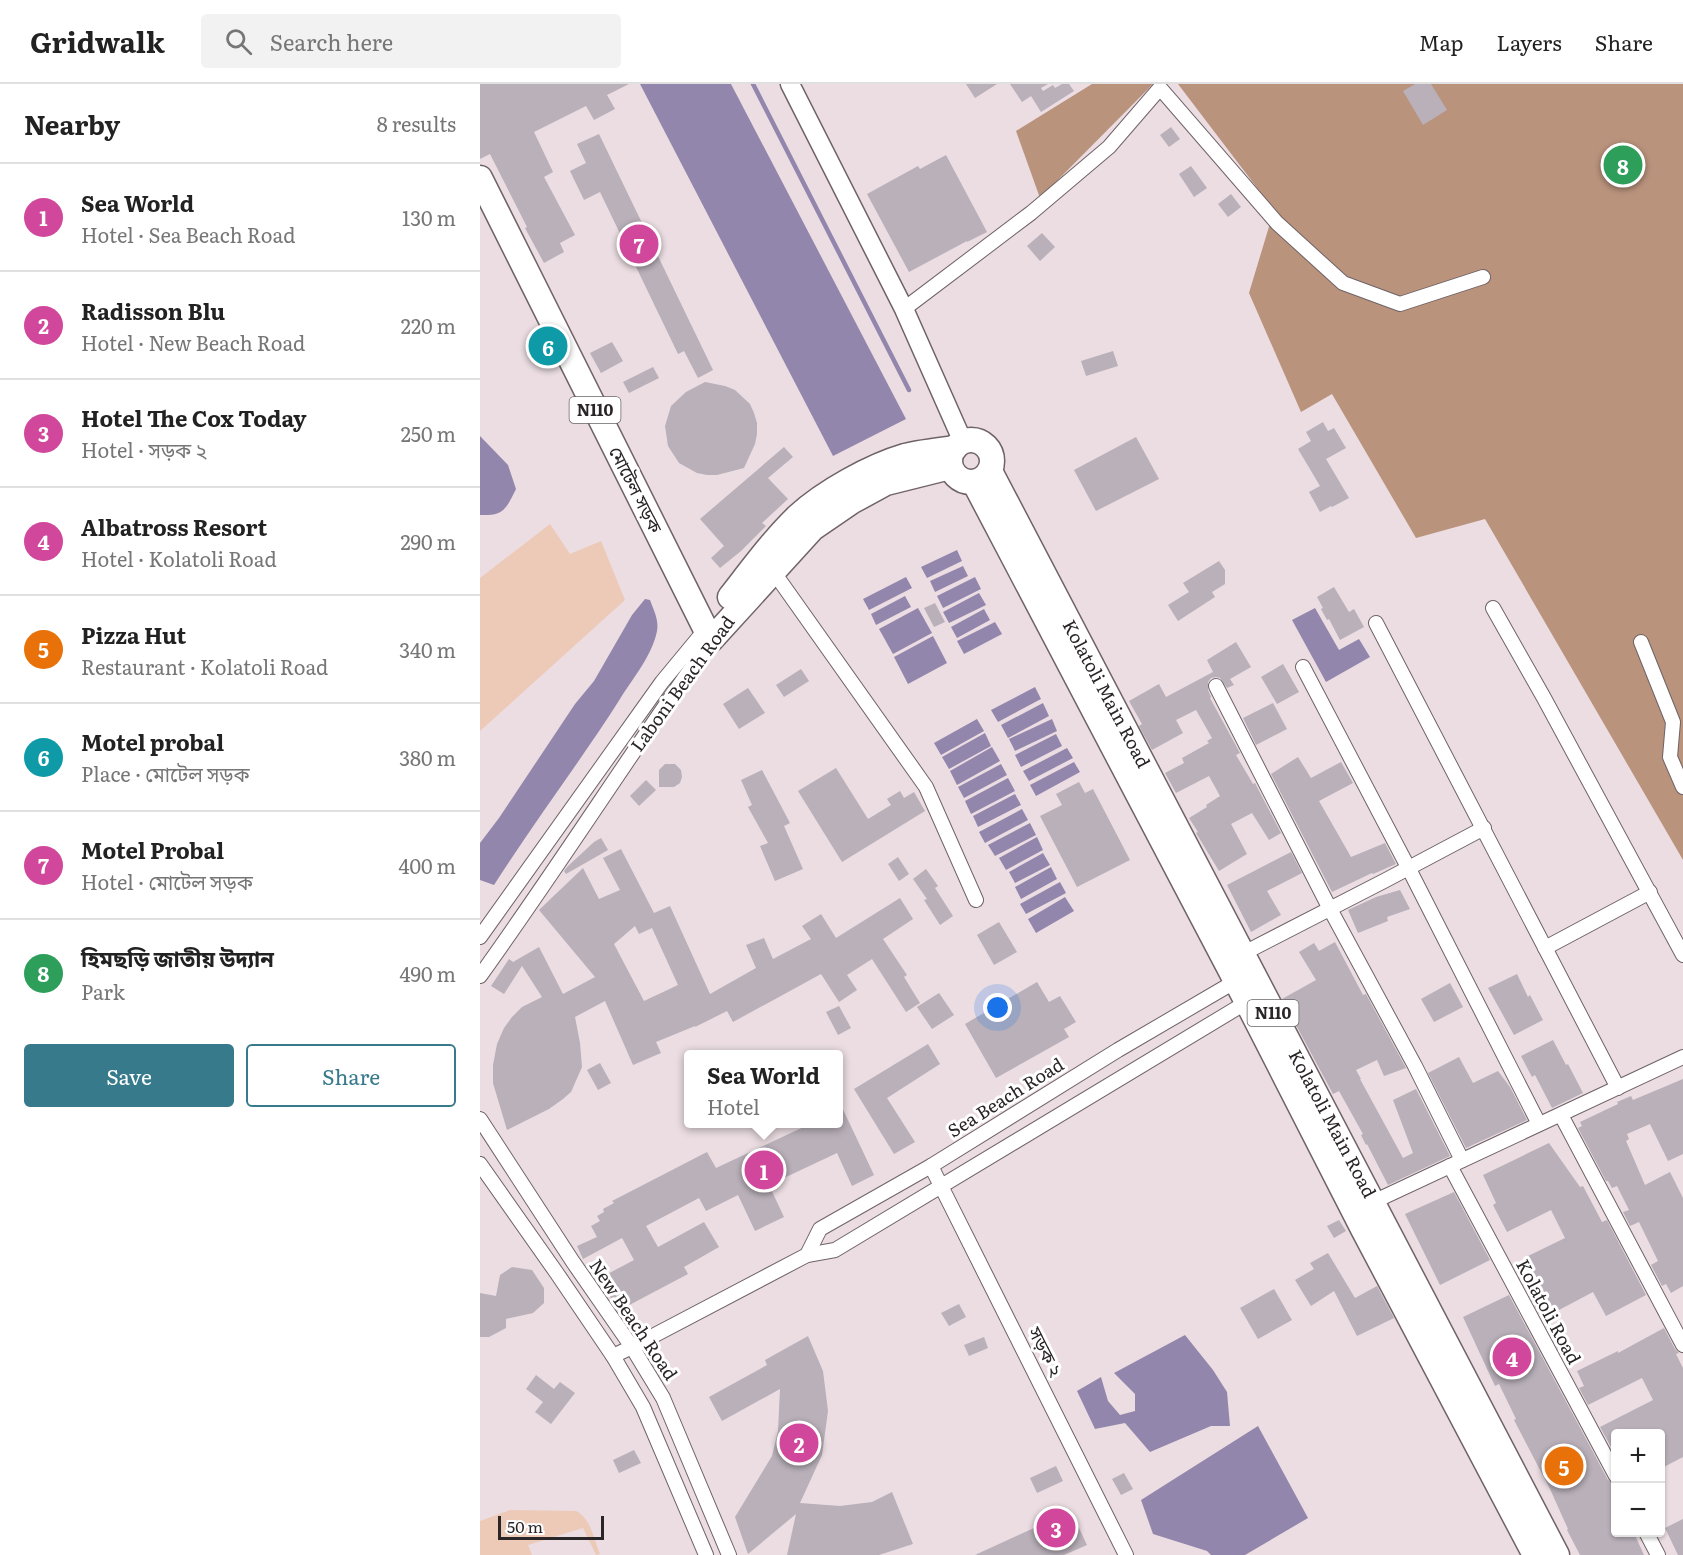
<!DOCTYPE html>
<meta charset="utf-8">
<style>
body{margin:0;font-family:Literata,"Noto Sans Bengali",serif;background:#f2f2f2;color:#222}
.controls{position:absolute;right:18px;bottom:18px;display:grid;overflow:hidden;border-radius:6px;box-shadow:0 2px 4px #0004}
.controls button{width:54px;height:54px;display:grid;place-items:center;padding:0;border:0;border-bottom:2px solid #e0e0e0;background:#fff;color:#222;font:30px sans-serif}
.scale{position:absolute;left:18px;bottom:15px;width:106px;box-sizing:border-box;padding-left:6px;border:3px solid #2a2527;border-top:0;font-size:16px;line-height:21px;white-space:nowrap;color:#2a2527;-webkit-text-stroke:4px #fff;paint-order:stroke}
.you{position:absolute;left:518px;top:924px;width:21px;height:21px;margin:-15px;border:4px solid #fff;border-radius:50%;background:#1a73e8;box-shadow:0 0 0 9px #1a73e833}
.badge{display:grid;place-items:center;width:39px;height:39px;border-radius:50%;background:#377a8b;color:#fff;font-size:20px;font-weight:700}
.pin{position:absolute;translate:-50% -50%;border:3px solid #fff;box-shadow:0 2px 6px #0006}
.popup{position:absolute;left:204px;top:966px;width:159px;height:78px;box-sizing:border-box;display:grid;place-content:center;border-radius:6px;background:#fff;filter:drop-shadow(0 2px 4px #0005);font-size:20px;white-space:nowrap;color:#767676}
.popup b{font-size:22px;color:#222}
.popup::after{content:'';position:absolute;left:50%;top:100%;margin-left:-12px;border:12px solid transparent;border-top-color:#fff}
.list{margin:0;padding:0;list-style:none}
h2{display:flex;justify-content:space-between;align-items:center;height:78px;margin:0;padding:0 24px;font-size:26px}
h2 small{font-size:20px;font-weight:400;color:#767676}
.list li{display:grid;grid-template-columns:39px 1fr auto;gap:18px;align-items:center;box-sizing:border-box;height:108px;padding:0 24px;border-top:2px solid #e0e0e0}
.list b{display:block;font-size:22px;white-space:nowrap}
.list p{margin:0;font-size:20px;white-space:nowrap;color:#767676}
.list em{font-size:20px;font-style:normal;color:#767676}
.actions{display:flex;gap:12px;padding:18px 24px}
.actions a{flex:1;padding:14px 0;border:2px solid #377a8b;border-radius:6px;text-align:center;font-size:21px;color:#377a8b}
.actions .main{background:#377a8b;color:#fff}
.icon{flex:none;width:33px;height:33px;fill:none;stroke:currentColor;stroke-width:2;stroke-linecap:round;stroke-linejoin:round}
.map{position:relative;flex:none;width:1203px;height:1471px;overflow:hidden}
header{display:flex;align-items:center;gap:36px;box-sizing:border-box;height:84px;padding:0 30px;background:#fff;border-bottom:2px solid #e0e0e0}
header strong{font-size:28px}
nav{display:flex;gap:33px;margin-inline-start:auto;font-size:21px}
.search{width:420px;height:54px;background:#f2f2f2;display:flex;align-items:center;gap:15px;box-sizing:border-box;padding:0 21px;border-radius:6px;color:#767676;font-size:22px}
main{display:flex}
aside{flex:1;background:#fff}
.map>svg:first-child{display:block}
</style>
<header>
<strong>Gridwalk</strong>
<div class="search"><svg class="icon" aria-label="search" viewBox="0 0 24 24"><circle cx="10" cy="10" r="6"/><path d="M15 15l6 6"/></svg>Search here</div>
<nav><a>Map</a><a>Layers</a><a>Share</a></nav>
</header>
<main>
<aside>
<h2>Nearby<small>8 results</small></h2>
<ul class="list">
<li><span class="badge" style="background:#d1479c">1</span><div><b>Sea World</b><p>Hotel · Sea Beach Road</p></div><em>130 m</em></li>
<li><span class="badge" style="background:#d1479c">2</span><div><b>Radisson Blu</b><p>Hotel · New Beach Road</p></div><em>220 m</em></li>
<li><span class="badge" style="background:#d1479c">3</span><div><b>Hotel The Cox Today</b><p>Hotel · সড়ক ২</p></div><em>250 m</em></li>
<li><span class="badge" style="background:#d1479c">4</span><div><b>Albatross Resort</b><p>Hotel · Kolatoli Road</p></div><em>290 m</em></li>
<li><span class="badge" style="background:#e8710a">5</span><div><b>Pizza Hut</b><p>Restaurant · Kolatoli Road</p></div><em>340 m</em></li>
<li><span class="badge" style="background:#0f9aa8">6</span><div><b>Motel probal</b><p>Place · মোটেল সড়ক</p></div><em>380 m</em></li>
<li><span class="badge" style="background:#d1479c">7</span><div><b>Motel Probal</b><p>Hotel · মোটেল সড়ক</p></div><em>400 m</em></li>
<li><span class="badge" style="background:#2e9e5b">8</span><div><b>হিমছড়ি জাতীয় উদ্যান</b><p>Park</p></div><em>490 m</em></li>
</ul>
<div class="actions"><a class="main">Save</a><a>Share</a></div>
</aside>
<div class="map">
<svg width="1203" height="1471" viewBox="0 0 1203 1471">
<rect width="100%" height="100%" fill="#ebdde2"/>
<g fill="#edcab7">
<polygon points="70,440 90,470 121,457 145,516 0,647 0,494"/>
<path d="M30,1426L96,1427C111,1434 114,1456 120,1470L116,1471L103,1444L48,1461L52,1471H0V1437Z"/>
</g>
<g fill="#ba937d">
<polygon points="612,0 673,0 560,114 536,47"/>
<polygon points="698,0 1203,0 1203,776 1005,435 936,454 852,310 821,328 769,209 794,126"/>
</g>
<g fill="#9386ac">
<polygon points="160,0 251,0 426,335 353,372"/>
<path d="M0,352L28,381L36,405C26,425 24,432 0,431Z"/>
<polygon points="477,466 482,477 447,494 441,483"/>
<polygon points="483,482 488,492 455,508 450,497"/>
<polygon points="426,493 432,504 389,526 383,515"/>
<polygon points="495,493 501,505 463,524 457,512"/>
<polygon points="499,509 506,521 469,539 463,528"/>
<polygon points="425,512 431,523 396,541 391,530"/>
<path d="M165,515L170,516C174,527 179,536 177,547C172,572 153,594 140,615C100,678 54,738 14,801L0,796V759L19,734L95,620L114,597L152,531Z"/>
<polygon points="438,524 452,549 413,570 399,545"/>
<polygon points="835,524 859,566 879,555 890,573 846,598 812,536"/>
<polygon points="504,525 510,536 477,554 471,543"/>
<polygon points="515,538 522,550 484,570 477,557"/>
<polygon points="453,552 467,579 428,600 414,573"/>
<polygon points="555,603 561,615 518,638 511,626"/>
<polygon points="563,619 569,632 528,654 521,641"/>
<polygon points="497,635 504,647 461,671 454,659"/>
<polygon points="572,635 577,647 535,667 529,655"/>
<polygon points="505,649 511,662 469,685 462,673"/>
<polygon points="576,650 582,662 541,683 535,671"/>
<polygon points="512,663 520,677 477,701 470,687"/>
<polygon points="587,664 593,674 549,697 543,687"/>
<polygon points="594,678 600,688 556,712 550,701"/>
<polygon points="521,680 527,691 484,714 478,703"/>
<polygon points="528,694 535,707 491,730 485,717"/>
<polygon points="535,710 541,721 498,743 493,732"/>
<polygon points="542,725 548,736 505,759 499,748"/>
<polygon points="550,739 556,751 515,772 508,761"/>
<polygon points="557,753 563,766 526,786 519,774"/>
<polygon points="563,769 570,781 535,799 529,788"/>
<polygon points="571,783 577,795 541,815 535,803"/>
<polygon points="580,798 586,809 546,830 540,820"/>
<polygon points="585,813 594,827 556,849 548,835"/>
<polygon points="705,1251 733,1286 747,1308 750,1342 731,1342 670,1368 645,1339 615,1345 597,1307 621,1293 628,1317 640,1331 655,1327 655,1310 634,1289"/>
<polygon points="778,1342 828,1434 765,1471 731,1471 727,1467 673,1450 661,1416"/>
</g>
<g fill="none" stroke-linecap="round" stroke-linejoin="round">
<polyline stroke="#9386ac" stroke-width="4.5" points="273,0 429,306"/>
</g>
<g fill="#b9b0b9" fill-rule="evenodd">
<polygon points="0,0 149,0 127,11 135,25 114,36 106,22 54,48 73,88 64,93 95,151 80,159 84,168 64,179 45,144 47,143 10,70 0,75"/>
<polygon points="486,0 517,0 495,14"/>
<polygon points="530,0 568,0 561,4 563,7 573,1 575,4 582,0 589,0 594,7 561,28 551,12 542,18"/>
<polygon points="935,0 951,0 967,26 943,41 923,7"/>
<polygon points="691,43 700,55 689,63 680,51"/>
<polygon points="119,50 233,286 218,294 204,267 198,270 120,108 104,116 90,87 106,79 97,60"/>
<polygon points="466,71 507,148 487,158 487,157 429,188 387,110 438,82 440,85"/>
<polygon points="711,82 727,104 714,113 699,90"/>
<polygon points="751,110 761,123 748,133 738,120"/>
<polygon points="562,149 575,163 560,177 547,162"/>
<polygon points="132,258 143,277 121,289 110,269"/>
<polygon points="633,267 638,282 606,292 601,277"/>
<polygon points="173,283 179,294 149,309 143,298"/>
<polygon points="225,298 245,302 255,306 270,320 274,329 277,339 277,350 275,360 264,384 237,391 227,391 217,389 199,379 188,362 185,342 191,322 206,308"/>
<polygon points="843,338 848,347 854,344 866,364 846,375 869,414 852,423 851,422 840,428 829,408 840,402 818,365 831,357 826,348"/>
<polygon points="656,353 679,395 616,427 594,386"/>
<polygon points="304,363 313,373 288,394 308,415 282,439 286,442 261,467 240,484 231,474 244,462 220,435"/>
<polygon points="739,477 745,486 745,500 732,508 735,513 698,537 688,521 709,508 703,499"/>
<polygon points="854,503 869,528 874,525 884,543 860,556 849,535 847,536 841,525 843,524 837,513"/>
<polygon points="455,519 465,538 454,543 444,524"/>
<polygon points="756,558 771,583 750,595 754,601 747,604 740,594 736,593 731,594 728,598 728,606 731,613 730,614 760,669 756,671 773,700 775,699 801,749 789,756 772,729 751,740 767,770 739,787 716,749 718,748 709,734 727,723 726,721 740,712 729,692 696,709 685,689 704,679 702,674 729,659 727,657 732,654 716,626 696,636 703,649 672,666 659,642 662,640 649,617 679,600 686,613 733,588 727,576"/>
<polygon points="803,580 819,608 797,620 781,593"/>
<polygon points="321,585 329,597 304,613 296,601"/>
<polygon points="268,604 285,629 259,645 243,620"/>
<polygon points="793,619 807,645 776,661 763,634"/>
<polygon points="818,673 831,694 861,678 873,699 839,717 871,773 905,759 916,780 893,790 892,789 852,808 791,690"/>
<polygon points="185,680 195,680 201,686 202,693 200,699 194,703 179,703 179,686"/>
<polygon points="356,684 388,735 411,721 407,715 420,707 424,714 434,708 445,727 362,778 318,707"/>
<polygon points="282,686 310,739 304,742 323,785 295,797 280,762 288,759 268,723 272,721 261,696"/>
<polygon points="166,696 176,706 159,722 150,712"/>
<polygon points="599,698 605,709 613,705 650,776 597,803 560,732 582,721 576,710"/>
<polygon points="121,754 128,766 86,790 84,787 87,783 114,758"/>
<path d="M141,765L174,829L190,822L230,910L276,884L266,861L284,854L293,875L331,855L322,842L341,830L356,854L420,814L433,835L403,855L427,891L424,893L440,919L426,928L392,875L367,891L377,906L359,918L341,890L253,938L247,927L215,943V942L176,958L181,969L153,981L125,917L95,933L100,959L102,983L91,1008L83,1015L69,1025L27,1046L13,999V981L17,960L24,944L32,933L42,923L62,913L42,882L24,910L11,902L29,875L33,878L59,863L83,910L115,893L59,826L103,784L119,815L140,806L123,774ZM155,842L159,850L172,844L198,901L164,917L134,860Z"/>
<polygon points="811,768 822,789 787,807 801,831 771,848 747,801"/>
<polygon points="418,773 429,790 419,797 408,780"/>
<polygon points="446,785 458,802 455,804 473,832 460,841 444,816 447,815 433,795"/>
<polygon points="920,806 930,825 907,833 908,837 878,849 868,826 896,813"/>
<polygon points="519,838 537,868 514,881 497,851"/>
<polygon points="855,858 883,911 886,910 926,984 904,992 897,976 876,986 881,995 880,995 923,1074 933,1069 913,1016 936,1005 970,1072 908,1101 887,1060 886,1061 881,1051 883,1050 859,1007 853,1010 802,915 836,896 819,868 834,859 839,867"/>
<polygon points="1037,890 1048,913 1050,911 1063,936 1034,951 1008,904"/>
<polygon points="557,898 569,918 580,912 596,938 584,945 589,953 516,994 485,940"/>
<polygon points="970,899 983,923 954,938 941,915"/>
<polygon points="459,909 474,931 452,945 437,923"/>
<polygon points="359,922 371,944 358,951 346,928"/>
<polygon points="1073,956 1086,981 1088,980 1103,1009 1072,1024 1055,991 1052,993 1041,972"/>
<polygon points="448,960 460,980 407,1014 435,1058 414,1070 374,1005"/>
<polygon points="979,973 993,999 1018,987 1030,1003 1047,1036 986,1064 948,989"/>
<polygon points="120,979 131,999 118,1006 107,986"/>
<polygon points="1203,995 1203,1070 1188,1077 1170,1040 1147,1050 1149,1055 1146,1057 1165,1101 1190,1088 1203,1114 1203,1202 1191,1209 1186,1200 1182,1202 1171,1181 1178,1177 1159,1138 1150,1142 1143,1128 1149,1126 1137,1102 1132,1104 1128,1097 1126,1097 1098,1044 1102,1042 1100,1038 1138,1020 1137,1018 1151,1012 1153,1016"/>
<polygon points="359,1017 394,1091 372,1102 357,1069 289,1101 304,1133 275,1147 258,1111 226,1127 219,1114 166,1142 178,1163 224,1138 239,1163 204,1183 208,1190 138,1227 120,1194 154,1176 142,1154 103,1175 97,1162 117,1153 111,1142 120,1137 117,1132 124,1128 123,1125 134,1119 132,1117 227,1068 236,1084 330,1040 359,1040"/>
<polygon points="1069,1059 1100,1103 1103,1102 1122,1138 1127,1136 1166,1211 1126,1232 1113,1208 1062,1235 1048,1209 1060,1203 1046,1173 1085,1154 1071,1126 1027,1148 1013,1121 1016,1119 1003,1091"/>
<polygon points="974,1108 1010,1176 960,1201 925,1130"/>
<polygon points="859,1136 866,1147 854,1154 847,1142"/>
<polygon points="848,1169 875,1214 897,1202 914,1234 877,1252 854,1207 831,1222 815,1196 834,1185 830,1179"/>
<polygon points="32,1183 52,1186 64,1204 64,1219 53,1229 26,1235 26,1244 9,1253 0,1253 0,1209 16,1212 20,1191"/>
<polygon points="794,1205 812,1236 778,1255 760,1224"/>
<polygon points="1029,1211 1128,1396 1136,1401 1136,1449 1154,1449 1164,1471 1100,1471 1087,1446 1088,1445 1070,1405 1034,1336 1036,1335 1019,1300 1015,1302 983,1233"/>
<polygon points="479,1220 486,1233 469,1242 461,1229"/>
<polygon points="1184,1244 1195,1265 1199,1269 1196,1270 1203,1284 1203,1373 1180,1385 1180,1350 1136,1350 1136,1372 1120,1343 1173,1316 1162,1294 1108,1321 1099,1304 1104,1302 1097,1287 1138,1267 1138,1269"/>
<polygon points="328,1252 343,1287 348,1327 342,1371 320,1419 360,1422 392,1418 412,1408 433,1460 399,1471 307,1471 316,1430 268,1470 255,1433 292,1372 298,1347 300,1305 242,1337 229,1313 287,1281 285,1276"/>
<polygon points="504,1253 508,1264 489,1272 484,1261"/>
<polygon points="56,1291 74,1305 80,1298 95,1309 71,1340 55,1328 63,1318 46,1305"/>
<polygon points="154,1366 161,1379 139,1389 133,1376"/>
<polygon points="576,1382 583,1397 557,1409 550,1394"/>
<polygon points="644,1389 653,1405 641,1411 632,1395"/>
<polygon points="591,1427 607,1461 584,1471 495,1471"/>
<polygon points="1203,1435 1203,1471 1198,1471 1185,1444"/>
</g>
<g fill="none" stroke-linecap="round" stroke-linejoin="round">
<g stroke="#6f6367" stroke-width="16">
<g id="street">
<polyline points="424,225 551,129 629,63 680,4 797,139 863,199 920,220 1003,193"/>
<polyline points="293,487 446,703 496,816"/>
<polyline points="1013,524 1064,614 1203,871"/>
<polyline points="896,539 1138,1004"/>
<polyline points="1161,558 1193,638 1190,673 1203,703"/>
<polyline points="823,583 929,785 1059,1040"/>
<polyline points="736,602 850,825 935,982 982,1076"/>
<polyline points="0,853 182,598 225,546"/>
<polyline points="1065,864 1170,808"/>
<polyline points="762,870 904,797 1004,744"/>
<path d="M0,892C79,782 152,667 231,556"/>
<polyline points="1081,1031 1203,1261"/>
<polyline points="0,1035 93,1178 152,1263 183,1314 249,1471"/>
<polyline points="0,1080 76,1188 133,1272 163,1323 226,1471"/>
<polyline points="451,1082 646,1471"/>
<polyline points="970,1082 1136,1392"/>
<polyline points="893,1118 1203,973"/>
<polyline points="327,1171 340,1145 451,1082 638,966 756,897"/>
<polyline points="133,1272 152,1263 327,1171 355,1166 767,918"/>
<polyline points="1166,1448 1178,1471"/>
</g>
</g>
<g stroke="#6f6367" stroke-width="21">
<polyline id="secondary" points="310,0 424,225 483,358"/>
</g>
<g stroke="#6f6367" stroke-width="27">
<g id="highway">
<polyline points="0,94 231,556 333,444 371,418 406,399 470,383"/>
<circle cx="491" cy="377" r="21"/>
<polyline points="510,387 1077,1471"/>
<polyline points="494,398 767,918 883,1145 1055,1471"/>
<path d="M250,513C272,485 293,456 318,432C344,408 391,382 425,372C441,368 459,366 475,364"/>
</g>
</g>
<use href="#street" stroke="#fff" stroke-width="14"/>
<use href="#secondary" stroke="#fff" stroke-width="18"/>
<use href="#highway" stroke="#fff" stroke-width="24"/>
</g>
<g text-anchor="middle" stroke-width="6" stroke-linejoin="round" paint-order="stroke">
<g fill="#fff" stroke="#6a6668" stroke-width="1.5">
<rect x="89.5" y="313" width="51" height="26" rx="4.5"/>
<rect x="767.5" y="916" width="51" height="26" rx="4.5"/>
</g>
<g font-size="16" font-weight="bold" fill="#2a2527">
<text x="115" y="332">N110</text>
<text x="793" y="935">N110</text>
</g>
<g font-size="18" fill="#2a2527" stroke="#fff">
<text transform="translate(155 406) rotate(63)" y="6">মোটেল সড়ক</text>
<text transform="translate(203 600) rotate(-54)" y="6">Laboni Beach Road</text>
<text transform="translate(626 610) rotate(62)" y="6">Kolatoli Main Road</text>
<text transform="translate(526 1014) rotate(-32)" y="6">Sea Beach Road</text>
<text transform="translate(852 1040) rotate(62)" y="6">Kolatoli Main Road</text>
<text transform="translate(1068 1228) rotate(62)" y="6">Kolatoli Road</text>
<text transform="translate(153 1236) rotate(56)" y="6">New Beach Road</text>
<text transform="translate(565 1268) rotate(63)" y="6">সড়ক ২</text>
</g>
</g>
</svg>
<div class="controls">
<button>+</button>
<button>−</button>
</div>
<div class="scale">50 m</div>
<div class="you"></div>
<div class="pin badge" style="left:284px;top:1086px;background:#d1479c">1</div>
<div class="popup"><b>Sea World</b>Hotel</div>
<div class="pin badge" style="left:319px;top:1359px;background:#d1479c">2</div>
<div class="pin badge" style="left:576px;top:1444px;background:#d1479c">3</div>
<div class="pin badge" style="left:1032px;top:1273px;background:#d1479c">4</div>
<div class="pin badge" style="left:1084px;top:1382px;background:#e8710a">5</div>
<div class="pin badge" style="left:68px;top:262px;background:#0f9aa8">6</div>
<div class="pin badge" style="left:159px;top:160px;background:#d1479c">7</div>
<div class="pin badge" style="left:1143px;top:81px;background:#2e9e5b">8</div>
</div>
</main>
